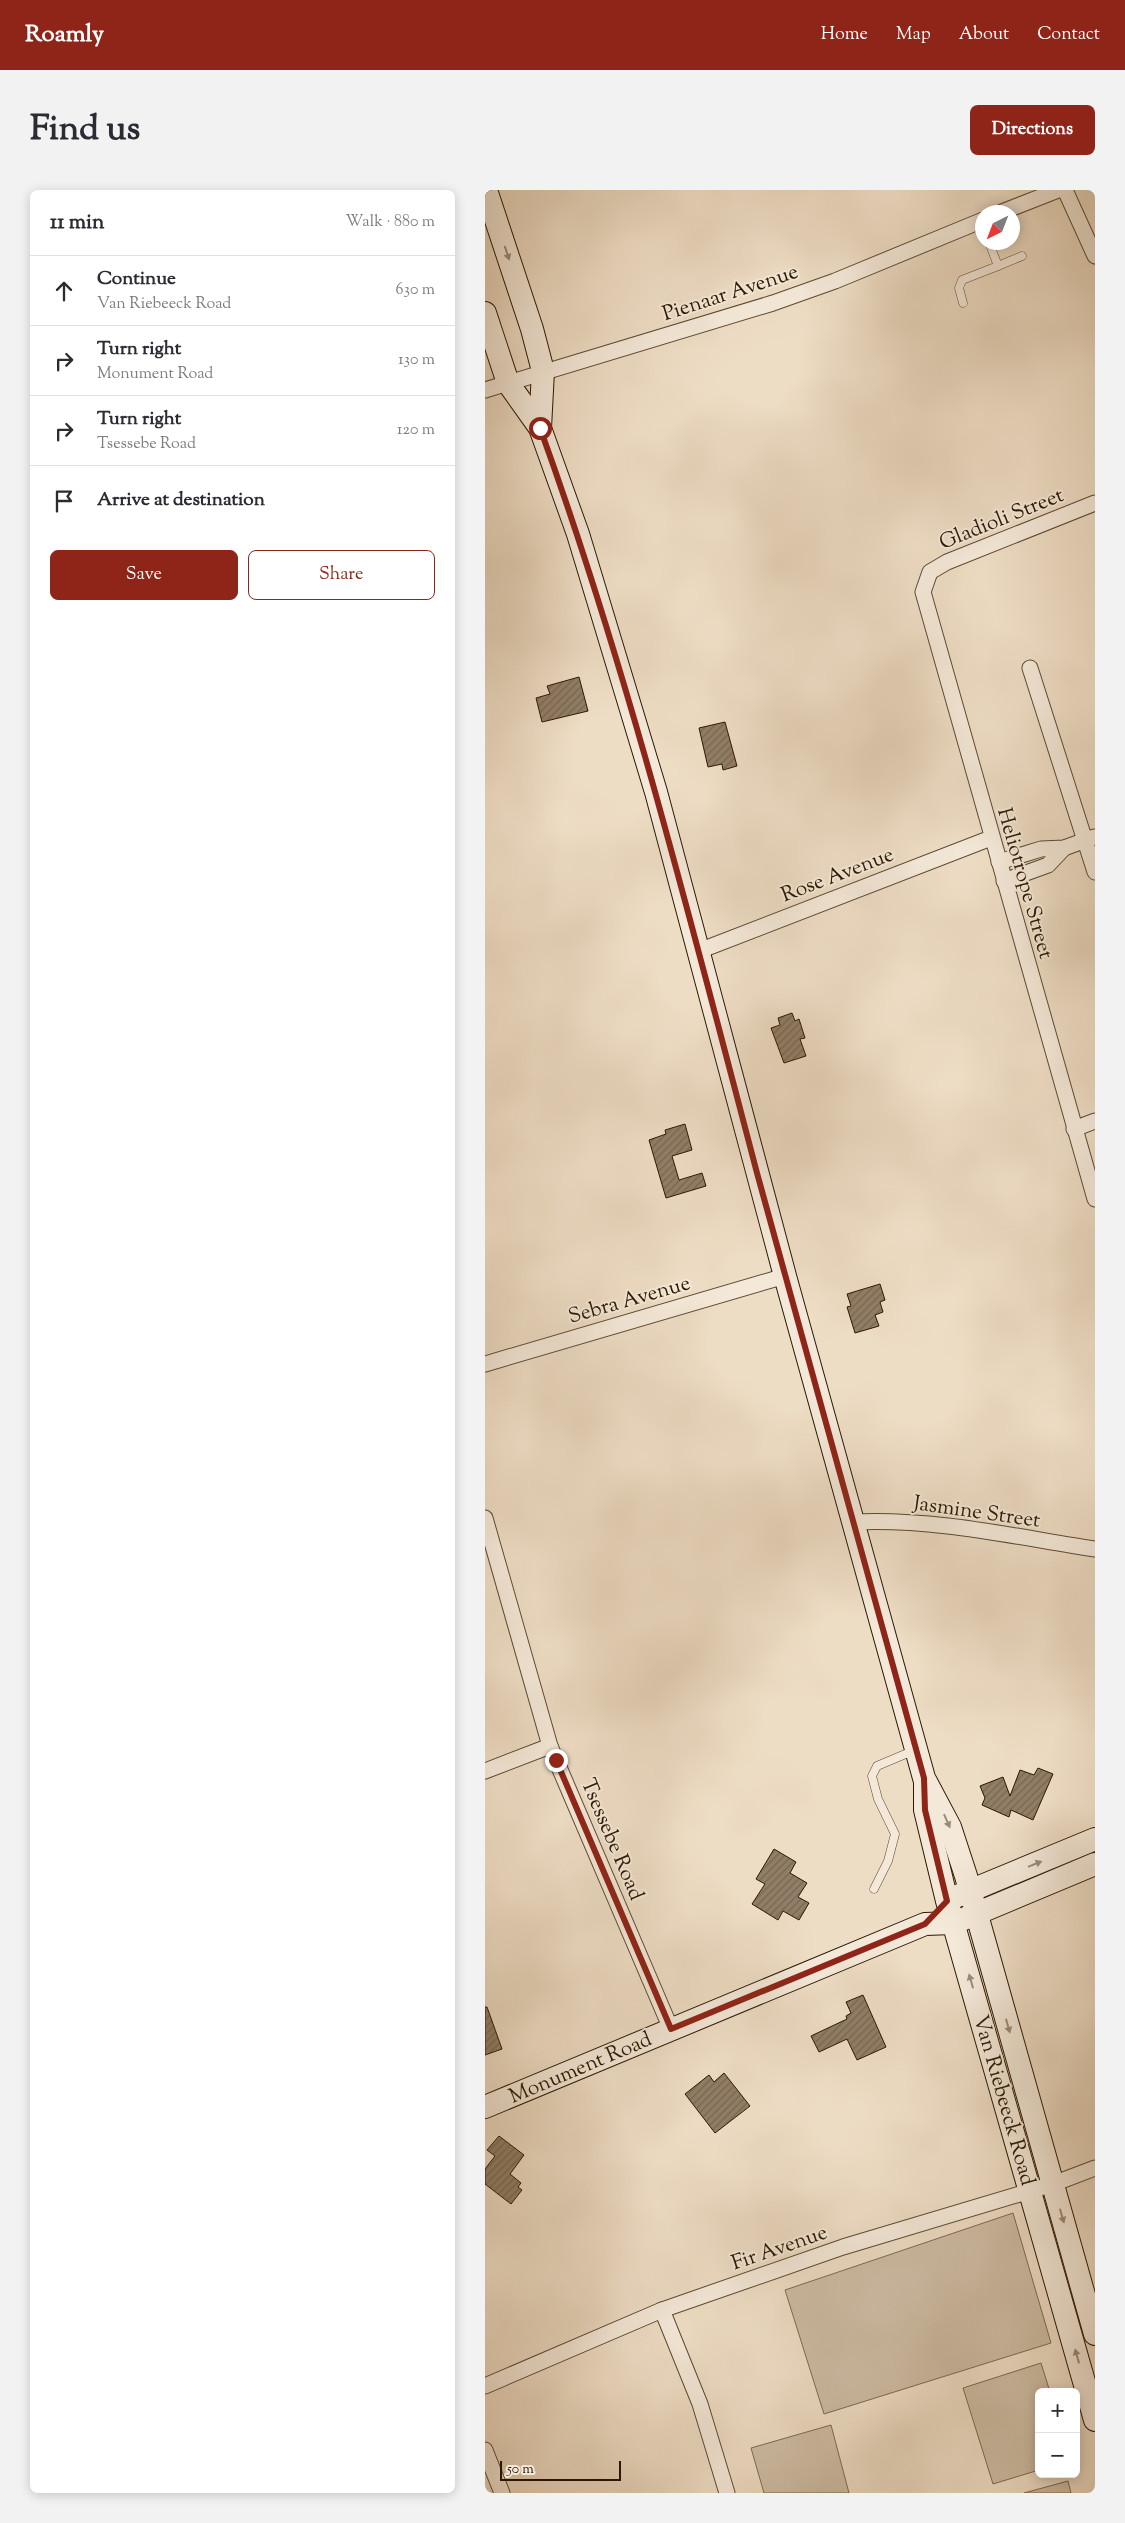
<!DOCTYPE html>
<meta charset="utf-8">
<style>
body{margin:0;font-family:"Sorts Mill Goudy",serif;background:#f2f2f3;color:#2b2b33}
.controls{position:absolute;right:15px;bottom:15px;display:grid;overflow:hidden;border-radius:8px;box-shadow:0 2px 12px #0003}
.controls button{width:45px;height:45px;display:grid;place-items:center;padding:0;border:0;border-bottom:1px solid #e1e1e2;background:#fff;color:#2b2b33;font:25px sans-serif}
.compass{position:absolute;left:490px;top:15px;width:45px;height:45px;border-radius:50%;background:#fff;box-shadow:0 2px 12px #0003;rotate:222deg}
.scale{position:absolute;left:15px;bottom:12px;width:121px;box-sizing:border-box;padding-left:5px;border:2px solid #2c1801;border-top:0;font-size:14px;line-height:18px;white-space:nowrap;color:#2c1801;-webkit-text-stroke:4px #f4e9d9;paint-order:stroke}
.stop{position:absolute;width:15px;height:15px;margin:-11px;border:4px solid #8f2418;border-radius:50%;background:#fff}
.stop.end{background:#8f2418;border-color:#fff;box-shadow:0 1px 5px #0008}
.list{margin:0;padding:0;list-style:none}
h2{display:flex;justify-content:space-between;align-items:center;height:65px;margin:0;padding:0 20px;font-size:21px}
h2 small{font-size:16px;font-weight:400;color:#7c7c81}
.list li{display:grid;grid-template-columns:32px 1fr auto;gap:15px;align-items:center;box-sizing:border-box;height:70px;padding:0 20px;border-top:1px solid #e1e1e2}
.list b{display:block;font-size:19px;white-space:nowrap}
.list p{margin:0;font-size:16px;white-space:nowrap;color:#7c7c81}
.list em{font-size:16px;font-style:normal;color:#7c7c81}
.actions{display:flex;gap:10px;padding:15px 20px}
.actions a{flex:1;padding:11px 0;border:1px solid #8f2418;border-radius:8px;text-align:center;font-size:18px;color:#8f2418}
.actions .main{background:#8f2418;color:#fff}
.icon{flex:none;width:28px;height:28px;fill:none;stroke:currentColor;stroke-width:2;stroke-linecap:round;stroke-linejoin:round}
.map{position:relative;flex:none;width:610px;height:2303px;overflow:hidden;border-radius:8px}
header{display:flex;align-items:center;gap:30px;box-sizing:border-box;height:70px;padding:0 25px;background:#8f2418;color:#fff}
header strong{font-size:24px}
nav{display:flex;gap:28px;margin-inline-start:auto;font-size:18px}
.intro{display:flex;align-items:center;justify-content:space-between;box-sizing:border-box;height:120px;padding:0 30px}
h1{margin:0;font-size:35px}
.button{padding:12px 22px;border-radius:8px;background:#8f2418;color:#fff;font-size:18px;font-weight:700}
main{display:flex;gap:30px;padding:0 30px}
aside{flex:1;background:#fff;border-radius:8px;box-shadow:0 2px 12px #0003}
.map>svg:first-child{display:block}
</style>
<header>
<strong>Roamly</strong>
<nav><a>Home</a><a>Map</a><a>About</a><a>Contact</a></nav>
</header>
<div class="intro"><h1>Find us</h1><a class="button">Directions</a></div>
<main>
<aside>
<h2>11 min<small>Walk · 880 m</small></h2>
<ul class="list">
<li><svg class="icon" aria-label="ahead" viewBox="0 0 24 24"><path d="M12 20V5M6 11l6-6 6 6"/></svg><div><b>Continue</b><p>Van Riebeeck Road</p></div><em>630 m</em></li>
<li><svg class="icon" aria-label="right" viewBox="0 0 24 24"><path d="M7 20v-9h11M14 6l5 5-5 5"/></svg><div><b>Turn right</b><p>Monument Road</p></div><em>130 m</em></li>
<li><svg class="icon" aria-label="right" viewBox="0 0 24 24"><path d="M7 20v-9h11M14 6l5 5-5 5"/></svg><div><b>Turn right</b><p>Tsessebe Road</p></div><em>120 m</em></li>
<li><svg class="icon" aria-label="arrive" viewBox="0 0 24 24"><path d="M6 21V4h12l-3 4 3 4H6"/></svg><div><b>Arrive at destination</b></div></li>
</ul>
<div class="actions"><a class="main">Save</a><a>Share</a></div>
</aside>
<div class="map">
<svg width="610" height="2303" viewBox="0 0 610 2303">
<defs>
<pattern id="building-hatch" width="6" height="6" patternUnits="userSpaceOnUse" patternTransform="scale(1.25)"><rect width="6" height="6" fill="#917e67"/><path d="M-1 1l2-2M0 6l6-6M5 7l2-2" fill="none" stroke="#776652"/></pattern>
</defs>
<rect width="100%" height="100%" fill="#eeddc5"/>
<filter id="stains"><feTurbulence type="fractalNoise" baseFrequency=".004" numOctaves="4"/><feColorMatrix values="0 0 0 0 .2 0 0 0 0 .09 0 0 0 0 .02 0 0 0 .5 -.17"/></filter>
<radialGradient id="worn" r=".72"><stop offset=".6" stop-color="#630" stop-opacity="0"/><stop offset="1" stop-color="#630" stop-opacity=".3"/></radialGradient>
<g fill="#cdbca4" stroke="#7c6a52">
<polygon points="528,2023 566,2153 339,2224 300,2100"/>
<polygon points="556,2173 565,2202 554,2202 554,2280 508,2294 478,2198"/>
<polygon points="346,2235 364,2303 279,2303 266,2258"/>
<polygon points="583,2291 586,2303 539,2303"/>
</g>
<g fill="url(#building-hatch)" stroke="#2c1801">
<polygon points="94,487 103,521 57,532 51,508 65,504 62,496"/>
<polygon points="240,532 252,576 238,580 237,574 223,577 214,538"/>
<polygon points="307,823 310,831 314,829 320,848 315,849 321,866 299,873 286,838 295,835 293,828"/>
<polygon points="200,934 207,960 187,966 194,990 217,983 221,996 181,1008 164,950 181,944 180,940"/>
<polygon points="395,1094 400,1110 395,1112 398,1122 390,1125 394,1136 370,1143 362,1117 366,1116 362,1104"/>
<polygon points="553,1578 568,1584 548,1630 526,1620 524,1627 497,1615 500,1608 495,1596 518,1587 525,1606 535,1580 549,1585"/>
<polygon points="289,1659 311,1672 305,1683 322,1693 313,1707 324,1713 314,1730 298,1721 293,1730 267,1714 280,1694 271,1689"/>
<polygon points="378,1805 401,1857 372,1870 362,1849 334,1862 326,1846 362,1829 361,1826 366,1823 361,1812"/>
<polygon points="0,1817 2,1817 17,1859 0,1865"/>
<polygon points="239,1883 265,1916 230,1943 200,1904 224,1885 229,1892"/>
<polygon points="14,1946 39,1965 25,1984 36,1993 33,1997 37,2000 26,2014 0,1994 0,1979 10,1966 2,1960"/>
</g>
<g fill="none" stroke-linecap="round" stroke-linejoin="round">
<g stroke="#5c4932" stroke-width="9">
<g id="lane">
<polyline points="513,76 537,66"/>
<polyline points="478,113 474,98 477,90 513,76 504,52"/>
<polyline points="389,1699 403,1671 410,1644 393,1609 387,1586 392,1576 430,1560"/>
</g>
</g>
<g stroke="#5c4932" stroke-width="17">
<g id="street">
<polyline points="580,0 610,66"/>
<polyline points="517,22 573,0"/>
<polyline points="0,200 288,113 350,91 498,30"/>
<polyline points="610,313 462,372 445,382 438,402 610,1009"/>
<polyline points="545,478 610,682"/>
<polyline points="514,672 556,659 579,658 609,647"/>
<polyline points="519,691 563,675 579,658"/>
<polyline points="214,761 506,648"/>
<polyline points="589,939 610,931"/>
<polyline points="0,1174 300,1086"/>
<polyline points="0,1328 65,1556 186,1839"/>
<path d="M368,1332C449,1328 531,1347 610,1359"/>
<polyline points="0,1581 65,1556"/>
<polyline points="177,2120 215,2214 242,2303"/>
<polyline points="0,2196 177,2120 358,2057 568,1994 610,1978"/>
<polyline points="0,2260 17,2303"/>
</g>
</g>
<g stroke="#2c1801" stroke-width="24">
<g id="secondary">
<polyline points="1,0 47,139 58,181 55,238"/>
<polyline points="0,123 23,193 55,238 93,344 171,602 300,1086 439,1588 465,1637 481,1686 610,2144"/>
<polyline points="440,1594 440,1620 462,1711 610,2230"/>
<polyline points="470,1707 610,1649"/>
<polyline points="0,1917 440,1734 469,1733 610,1674"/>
</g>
</g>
<use href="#lane" stroke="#f4e9d9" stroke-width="8"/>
<use href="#street" stroke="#f4e9d9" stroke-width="15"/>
<use href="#secondary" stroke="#f4e9d9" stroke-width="22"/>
</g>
<defs><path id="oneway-solid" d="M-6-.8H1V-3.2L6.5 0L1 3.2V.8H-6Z" transform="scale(1.25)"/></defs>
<g fill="#9a8b78">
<use href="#oneway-solid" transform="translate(22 63) rotate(72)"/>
<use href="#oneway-solid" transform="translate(462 1631) rotate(66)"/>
<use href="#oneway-solid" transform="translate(550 1674) rotate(-22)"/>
<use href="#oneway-solid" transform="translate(486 1791) rotate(-106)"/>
<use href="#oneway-solid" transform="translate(523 1836) rotate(74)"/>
<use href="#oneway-solid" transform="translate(577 2026) rotate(74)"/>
<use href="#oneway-solid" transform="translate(592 2166) rotate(-106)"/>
</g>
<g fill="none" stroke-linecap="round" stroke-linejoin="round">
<path stroke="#8f2418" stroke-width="6" d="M55,238C143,481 206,733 272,983C326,1185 384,1386 439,1588L440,1620L462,1711L440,1734L186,1839L71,1570"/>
</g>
<g text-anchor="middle" stroke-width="4" stroke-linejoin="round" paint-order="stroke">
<g font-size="21" fill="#2c1801" stroke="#f4e9d9">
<text transform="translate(245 102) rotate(-18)" y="7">Pienaar Avenue</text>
<text transform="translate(516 328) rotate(-22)" y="7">Gladioli Street</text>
<text transform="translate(352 684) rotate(-21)" y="7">Rose Avenue</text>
<text transform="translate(541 693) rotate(74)" y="7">Heliotrope Street</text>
<text transform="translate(144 1109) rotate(-16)" y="7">Sebra Avenue</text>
<text transform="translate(492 1321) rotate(8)" y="7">Jasmine Street</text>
<text transform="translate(128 1649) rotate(67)" y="7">Tsessebe Road</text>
<text transform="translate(95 1877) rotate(-23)" y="7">Monument Road</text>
<text transform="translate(520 1910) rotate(74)" y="7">Van Riebeeck Road</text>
<text transform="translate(294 2057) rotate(-19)" y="7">Fir Avenue</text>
</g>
</g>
<rect width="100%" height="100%" filter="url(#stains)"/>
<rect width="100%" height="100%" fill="url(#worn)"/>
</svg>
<div class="controls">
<button>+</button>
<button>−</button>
</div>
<svg class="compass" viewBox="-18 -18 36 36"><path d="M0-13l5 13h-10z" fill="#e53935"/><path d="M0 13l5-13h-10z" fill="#7c7c81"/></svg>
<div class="scale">50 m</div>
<div class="stop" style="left:55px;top:238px"></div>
<div class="stop end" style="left:71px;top:1570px"></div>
</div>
</main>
